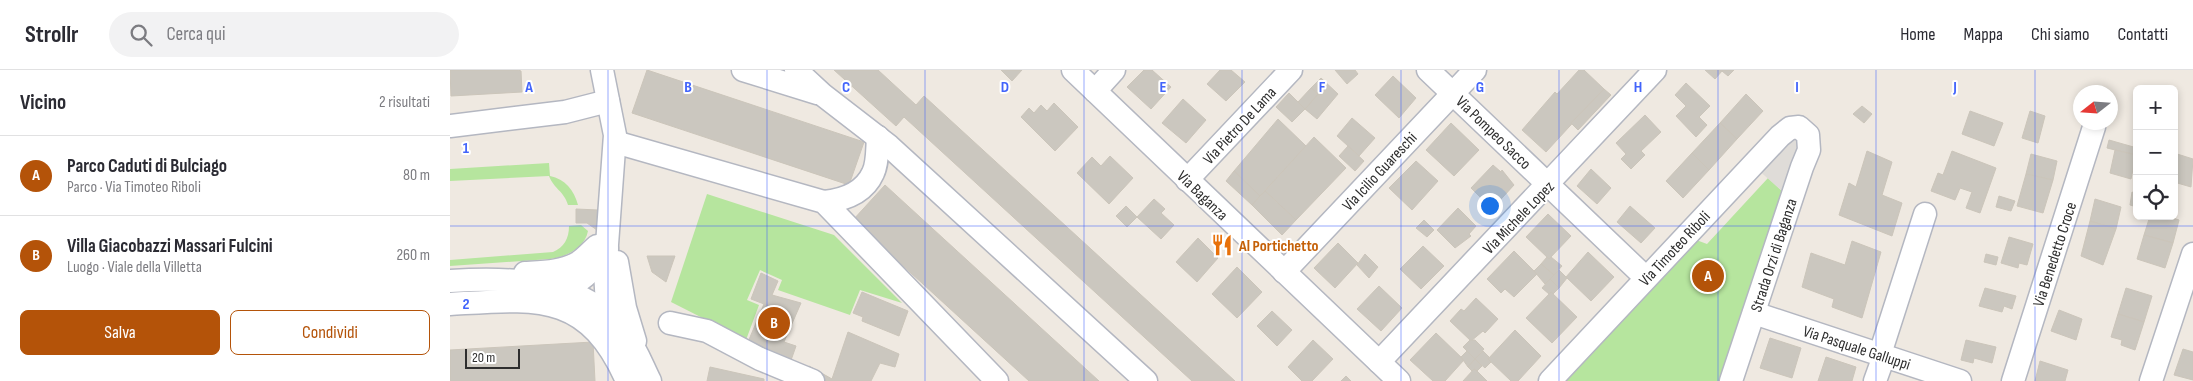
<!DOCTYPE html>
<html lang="it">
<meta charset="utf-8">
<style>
body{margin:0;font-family:"Sofia Sans Condensed",sans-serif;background:#f2f2f3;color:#2b2b33}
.controls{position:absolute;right:15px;top:15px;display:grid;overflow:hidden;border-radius:8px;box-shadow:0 2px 8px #0003}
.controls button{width:45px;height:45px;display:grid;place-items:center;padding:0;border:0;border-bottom:1px solid #e1e1e2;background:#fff;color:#2b2b33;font:25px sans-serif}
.compass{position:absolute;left:1623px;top:15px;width:45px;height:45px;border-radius:50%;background:#fff;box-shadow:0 2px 8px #0003;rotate:253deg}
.scale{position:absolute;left:15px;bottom:12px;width:55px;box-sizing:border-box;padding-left:5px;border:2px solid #2e2e2e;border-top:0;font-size:14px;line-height:18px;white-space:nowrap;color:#2e2e2e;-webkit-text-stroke:4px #fff;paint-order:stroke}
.you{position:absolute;left:1039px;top:135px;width:18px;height:18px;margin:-12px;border:4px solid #fff;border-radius:50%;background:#1a73e8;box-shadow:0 0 0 8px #1a73e833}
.badge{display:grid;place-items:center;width:32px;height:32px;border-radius:50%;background:#b45309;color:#fff;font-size:16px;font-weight:700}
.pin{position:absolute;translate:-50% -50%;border:2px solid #fff;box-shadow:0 1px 5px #0006}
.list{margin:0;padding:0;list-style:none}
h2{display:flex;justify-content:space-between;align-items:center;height:65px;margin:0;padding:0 20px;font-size:21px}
h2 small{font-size:16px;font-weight:400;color:#7c7c81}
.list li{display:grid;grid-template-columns:32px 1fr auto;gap:15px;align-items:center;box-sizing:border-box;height:80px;padding:0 20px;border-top:1px solid #e1e1e2}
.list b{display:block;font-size:19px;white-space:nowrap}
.list p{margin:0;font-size:16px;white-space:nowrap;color:#7c7c81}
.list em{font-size:16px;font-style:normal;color:#7c7c81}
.actions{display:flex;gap:10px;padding:15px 20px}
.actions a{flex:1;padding:11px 0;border:1px solid #b45309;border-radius:8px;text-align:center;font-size:18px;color:#b45309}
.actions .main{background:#b45309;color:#fff}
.icon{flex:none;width:28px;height:28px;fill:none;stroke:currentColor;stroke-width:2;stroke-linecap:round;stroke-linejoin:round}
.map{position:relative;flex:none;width:1743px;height:311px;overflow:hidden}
header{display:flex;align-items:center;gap:30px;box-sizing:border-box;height:70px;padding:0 25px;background:#fff;border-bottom:1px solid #e1e1e2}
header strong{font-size:24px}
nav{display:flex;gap:28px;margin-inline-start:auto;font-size:18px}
.search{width:350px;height:45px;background:#f2f2f3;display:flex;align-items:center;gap:12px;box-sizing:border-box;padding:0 18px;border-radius:28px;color:#7c7c81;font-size:19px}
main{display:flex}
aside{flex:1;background:#fff}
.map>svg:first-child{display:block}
</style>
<header>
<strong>Strollr</strong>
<div class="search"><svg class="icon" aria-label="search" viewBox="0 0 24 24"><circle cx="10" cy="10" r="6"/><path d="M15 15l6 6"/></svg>Cerca qui</div>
<nav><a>Home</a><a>Mappa</a><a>Chi siamo</a><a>Contatti</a></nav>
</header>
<main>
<aside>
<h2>Vicino<small>2 risultati</small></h2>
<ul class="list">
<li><span class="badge">A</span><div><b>Parco Caduti di Bulciago</b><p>Parco · Via Timoteo Riboli</p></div><em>80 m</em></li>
<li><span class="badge">B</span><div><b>Villa Giacobazzi Massari Fulcini</b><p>Luogo · Viale della Villetta</p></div><em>260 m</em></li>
</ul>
<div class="actions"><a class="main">Salva</a><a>Condividi</a></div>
</aside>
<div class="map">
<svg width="1743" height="311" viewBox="0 0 1743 311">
<rect width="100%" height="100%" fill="#efe9e1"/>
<g fill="#b6e59e">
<path d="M99,93L100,106C115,109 124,120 128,135H118C114,121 104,119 99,106L0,111V99Z"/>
<polygon points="1318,108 1333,122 1276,311 1106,311 1241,168 1257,174"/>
<polygon points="257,124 384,165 452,233 410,220 400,245 328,220 332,210 310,200 297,230 309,235 296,270 221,232"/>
<path d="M131,155L138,161C135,178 116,187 100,189L0,196V190L103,182C114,177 119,169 119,156Z"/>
</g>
<polygon fill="#dfdcd8" points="1340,66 1350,70 1333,122 1306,98"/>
<g fill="#cbc7bf" stroke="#cbc5ba">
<polygon points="0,0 68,0 71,1 72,22 1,26"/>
<polygon points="197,0 414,72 399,115 182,43"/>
<polygon points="384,0 428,0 466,35 474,26 785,311 742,311 454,47 446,56"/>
<polygon points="551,0 572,0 562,11"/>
<polygon points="694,0 702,0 721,17 701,39 677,17"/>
<polygon points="770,0 781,0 795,12 776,31 757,14"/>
<polygon points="885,0 905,0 908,4 897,14"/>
<polygon points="1129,0 1134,0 1154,19 1096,82 1072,60 1105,22 1107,24"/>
<polygon points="1255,0 1284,0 1278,6 1272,1 1265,9"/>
<polygon points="943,6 966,28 949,48 925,25"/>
<polygon points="871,8 888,24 867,49 855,39 868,24 861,18"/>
<polygon points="1236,13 1260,36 1249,47 1257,55 1246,67 1226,46 1236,36 1225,25"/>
<polygon points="861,18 868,24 855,39 848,32"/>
<polygon points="1154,19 1161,25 1128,60 1121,53"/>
<polygon points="839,23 855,39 842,52 826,37"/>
<polygon points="1296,24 1313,41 1287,69 1270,53"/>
<polygon points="733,29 756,50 736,73 712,53"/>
<polygon points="604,33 628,57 605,81 571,47 579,38 584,43 591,35 597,41"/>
<polygon points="1412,36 1422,44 1414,53 1403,44"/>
<polygon points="1520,41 1553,53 1544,76 1512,64"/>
<polygon points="1580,41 1595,46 1588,73 1572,68"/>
<polygon points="1195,45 1211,62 1191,81 1195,85 1181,99 1171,89 1176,84 1166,73"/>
<polygon points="902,48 925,68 909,86 887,66"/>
<polygon points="828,49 856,76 810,126 784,101"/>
<polygon points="1001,53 1029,80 1004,106 976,80"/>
<polygon points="1270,53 1287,69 1259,100 1242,83"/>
<polygon points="864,67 896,98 846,150 815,121"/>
<polygon points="1659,70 1687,78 1686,85 1657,78"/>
<polygon points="898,76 914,91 905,101 889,86"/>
<polygon points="1665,80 1686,85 1681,109 1660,103"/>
<polygon points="1417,81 1442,92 1432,125 1452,133 1442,166 1389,145 1399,113 1406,117"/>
<polygon points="1502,81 1546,98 1530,143 1516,138 1522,122 1510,118 1505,130 1481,121 1488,103 1493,105"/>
<polygon points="1242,83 1259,100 1233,128 1216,111"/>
<polygon points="1724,83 1743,89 1741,117 1724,112"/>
<polygon points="1581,84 1607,91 1603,110 1576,104"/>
<polygon points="660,86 683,108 659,134 627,103 642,87 651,96"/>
<polygon points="966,91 988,111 962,140 939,118"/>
<polygon points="1043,95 1051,102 1052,100 1064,115 1042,139 1021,118"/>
<polygon points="1141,99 1161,118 1147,134 1127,116"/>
<polygon points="784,101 810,126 802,135 776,111"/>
<polygon points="1576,104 1603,110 1593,143 1567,136"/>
<polygon points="435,115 649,311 579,311 403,150"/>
<polygon points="815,121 846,150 832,165 802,135"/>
<polygon points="1682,122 1687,124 1687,137 1680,135"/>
<polygon points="1549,126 1565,131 1561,141 1546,137"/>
<polygon points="704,129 715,139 711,143 724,155 711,169 687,147"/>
<polygon points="1645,129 1671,137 1666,159 1640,151"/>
<polygon points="676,136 687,147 677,157 666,146"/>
<polygon points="1180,136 1205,158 1191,173 1167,152"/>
<polygon points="1008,138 1026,156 1019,164 1021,166 1005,178 987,160"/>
<polygon points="126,139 148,140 147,160 137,153 126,153"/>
<polygon points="1098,144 1121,166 1099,189 1076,167"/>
<polygon points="1700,146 1717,146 1729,150 1723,173 1694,165"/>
<polygon points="974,150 984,160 977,167 966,158"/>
<polygon points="1640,151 1666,159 1653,195 1631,186"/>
<polygon points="1694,165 1723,173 1715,198 1687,189"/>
<polygon points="1559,167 1583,174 1577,195 1569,193 1568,198 1551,193"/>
<polygon points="748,168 768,188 747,212 726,192"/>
<polygon points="1402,171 1431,182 1412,248 1382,237 1384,229 1352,217 1361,183 1395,195"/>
<polygon points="888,173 908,193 885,218 864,198"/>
<polygon points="973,176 994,196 971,219 950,199"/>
<polygon points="1064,181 1087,204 1064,227 1055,219 1051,223 1037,209"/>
<polygon points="1138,182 1164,207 1141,231 1116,207"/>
<polygon points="915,184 928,197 919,208 907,195"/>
<polygon points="1536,184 1548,187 1546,195 1534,192"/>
<polygon points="197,186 225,186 216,212 202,202"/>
<polygon points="1097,187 1099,189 1101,187 1112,196 1104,205 1091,194"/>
<polygon points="1091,194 1104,205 1095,214 1084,201"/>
<polygon points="787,197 812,222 787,248 762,224"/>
<polygon points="1109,200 1117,208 1109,218 1100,209"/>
<polygon points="311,203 328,211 322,225 351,233 334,272 346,276 339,296 298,272 314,234 301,229"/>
<polygon points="1100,209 1109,218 1103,224 1101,222 1099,224 1092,218"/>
<polygon points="929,216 952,238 931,261 907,239"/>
<polygon points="1535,218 1566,226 1562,239 1554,236 1552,242 1529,236"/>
<polygon points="1676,218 1702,226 1694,252 1668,244"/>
<polygon points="412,222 458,241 449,266 412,251 413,247 403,243"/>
<polygon points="1101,222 1127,247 1102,273 1076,248"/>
<polygon points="1026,228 1048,249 1035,263 1033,261 1021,271 1000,251 1011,239 1014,241"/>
<polygon points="1609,240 1632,249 1626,270 1601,261"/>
<polygon points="822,241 842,260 827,276 807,256"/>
<polygon points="1668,244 1694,252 1685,280 1671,275 1672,270 1661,267"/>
<polygon points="1065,260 1091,286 1068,311 1061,311 1038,289"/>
<polygon points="398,262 449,284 445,297 430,293 421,311 367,311 355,304 359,296 382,309"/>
<polygon points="986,263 1014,290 995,311 983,311 960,290"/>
<polygon points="1320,268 1351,278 1342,308 1310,298"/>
<polygon points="863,270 883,289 862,311 852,311 838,297"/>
<polygon points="1020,270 1025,270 1034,279 1025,289 1013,277"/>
<polygon points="1516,270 1546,277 1542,293 1524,288 1523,293 1511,290"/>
<polygon points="143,272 145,311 0,311 0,280"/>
<polygon points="1733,279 1743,282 1743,310 1724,305"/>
<polygon points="1017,281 1025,289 1018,297 1011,287"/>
<polygon points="1033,281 1039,287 1038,289 1041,292 1035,298 1025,289"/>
<polygon points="1376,287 1406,297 1402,311 1368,311"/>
<polygon points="1025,289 1032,296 1027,301 1024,299 1022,301 1018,297"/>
<polygon points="1590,291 1618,300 1615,311 1585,311"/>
<polygon points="260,297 314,309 314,311 257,311"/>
<polygon points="1024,299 1027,301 1037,311 1013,311"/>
<polygon points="896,306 901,311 891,311"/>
</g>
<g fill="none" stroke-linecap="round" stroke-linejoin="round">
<g stroke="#b4b7c1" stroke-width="25">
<g id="minor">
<polyline points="152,0 165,65 155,202 159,267 164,283"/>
<polyline points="293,0 367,23"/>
<polyline points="346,0 373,25 439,76 696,311"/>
<polyline points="623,0 949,311"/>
<polyline points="978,0 1196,208"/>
<polyline points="645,21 664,0"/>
<polyline points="0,56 115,42 158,31"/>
<polyline points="165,72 374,132 547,311"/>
<polyline points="737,110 841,0"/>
<path d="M374,132C394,130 414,123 423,103C428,93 427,78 428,67"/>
<polyline points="167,192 175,238 185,271"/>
<polyline points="834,202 1025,0"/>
<path d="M75,203C93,202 113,202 129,192C136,187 141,181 147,176"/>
<path d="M0,211C62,207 134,208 175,264C186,278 192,295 200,311"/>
<path d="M104,223C127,217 146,199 157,179"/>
<path d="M0,234C86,229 137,220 177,311"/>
<polyline points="1304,243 1510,311"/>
<polyline points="220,253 257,261 310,289 363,311"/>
<polyline points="1430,284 1475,144"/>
<polyline points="929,292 1205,0"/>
<polyline points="1100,311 1330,66 1340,58 1349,57 1358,65 1359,80 1352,97 1281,311"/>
<polyline points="1425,311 1434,286"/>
<polyline points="1563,311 1644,57"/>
<polyline points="1701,311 1743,184"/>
</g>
</g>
<use href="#minor" stroke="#fff" stroke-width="22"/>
</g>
<path fill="none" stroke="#4264fb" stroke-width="1" stroke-opacity="0.55" d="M158,0V311M317,0V311M475,0V311M634,0V311M792,0V311M951,0V311M1109,0V311M1268,0V311M1426,0V311M1585,0V311M0,156H1743"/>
<defs>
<g id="restaurant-bare" transform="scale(1.725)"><path d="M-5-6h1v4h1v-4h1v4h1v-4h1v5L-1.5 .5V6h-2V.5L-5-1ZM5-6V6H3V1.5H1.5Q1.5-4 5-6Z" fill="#e8710a" stroke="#fff" stroke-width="2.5" paint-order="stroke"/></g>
</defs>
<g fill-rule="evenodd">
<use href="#restaurant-bare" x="772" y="175"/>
</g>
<g text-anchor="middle" stroke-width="4" stroke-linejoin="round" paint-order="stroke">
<g font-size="16" fill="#2e2e2e" stroke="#fff">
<text transform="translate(789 55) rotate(-47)" y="6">Via Pietro De Lama</text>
<text transform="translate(1044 62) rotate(44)" y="6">Via Pompeo Sacco</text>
<text transform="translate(929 101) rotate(-47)" y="6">Via Icilio Guareschi</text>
<text transform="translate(753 125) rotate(44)" y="6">Via Baganza</text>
<text transform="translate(1068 147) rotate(-46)" y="6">Via Michele Lopez</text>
<text transform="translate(1224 178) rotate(-47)" y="6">Via Timoteo Riboli</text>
<text transform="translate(1604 184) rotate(-72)" y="6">Via Benedetto Croce</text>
<text transform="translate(1323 185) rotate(-72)" y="6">Strada Orzi di Baganza</text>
<text transform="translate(1407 277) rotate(18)" y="6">Via Pasquale Galluppi</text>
</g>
<g font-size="16" font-weight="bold" fill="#c56008" stroke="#fff" text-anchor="start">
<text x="789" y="181">Al Portichetto</text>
</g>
</g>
<g font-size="16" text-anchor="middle" font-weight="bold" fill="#4264fb" stroke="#fff" stroke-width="4" stroke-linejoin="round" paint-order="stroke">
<text x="79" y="22">A</text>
<text x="238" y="22">B</text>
<text x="396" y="22">C</text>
<text x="555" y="22">D</text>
<text x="713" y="22">E</text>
<text x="872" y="22">F</text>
<text x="1030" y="22">G</text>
<text x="1188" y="22">H</text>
<text x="1347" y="22">I</text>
<text x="1505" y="22">J</text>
<text x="16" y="83">1</text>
<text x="16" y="239">2</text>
</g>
</svg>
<div class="controls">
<button>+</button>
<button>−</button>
<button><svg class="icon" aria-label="locate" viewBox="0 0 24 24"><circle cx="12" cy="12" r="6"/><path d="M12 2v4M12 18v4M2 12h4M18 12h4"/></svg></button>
</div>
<svg class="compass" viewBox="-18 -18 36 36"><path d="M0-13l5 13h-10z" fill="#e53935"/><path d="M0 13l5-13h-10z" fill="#7c7c81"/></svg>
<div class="scale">20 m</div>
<div class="you"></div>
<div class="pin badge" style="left:1258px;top:206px">A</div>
<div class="pin badge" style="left:324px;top:253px">B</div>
</div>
</main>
